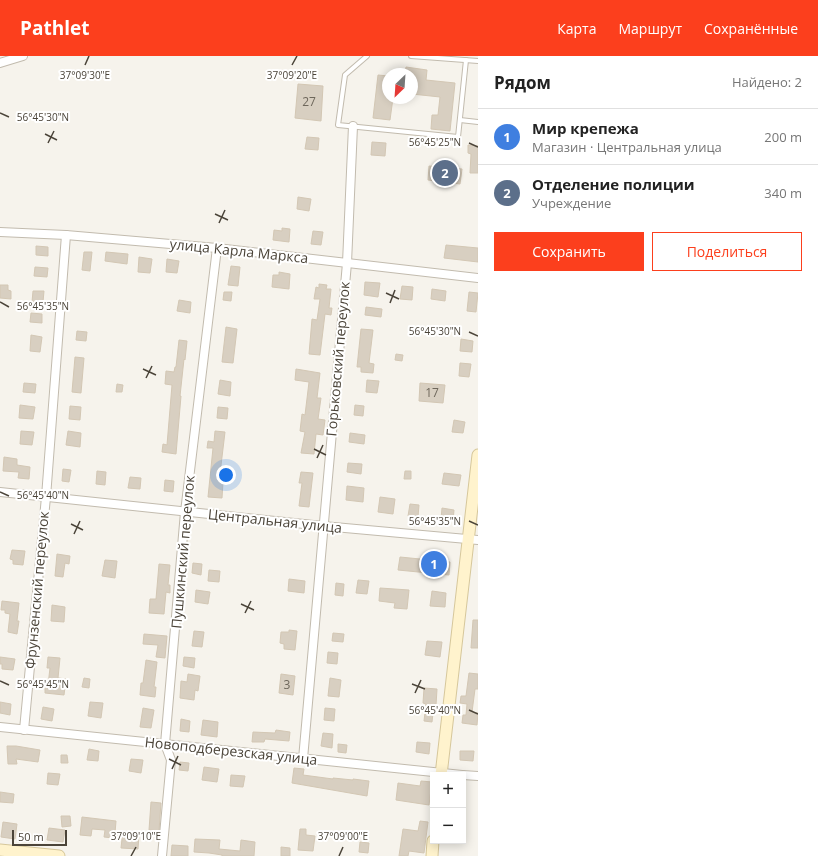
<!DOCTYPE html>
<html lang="ru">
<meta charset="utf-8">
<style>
body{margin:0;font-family:"Open Sans",sans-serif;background:#f2f2f2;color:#222}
.controls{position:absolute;right:12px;bottom:12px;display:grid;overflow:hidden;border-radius:0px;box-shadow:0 2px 10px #0003}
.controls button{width:36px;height:36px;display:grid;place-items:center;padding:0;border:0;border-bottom:1px solid #e0e0e0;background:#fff;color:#222;font:20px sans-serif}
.compass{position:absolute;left:382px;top:12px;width:36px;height:36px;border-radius:50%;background:#fff;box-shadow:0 2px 10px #0003;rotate:205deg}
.scale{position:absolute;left:12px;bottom:10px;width:55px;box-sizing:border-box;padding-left:4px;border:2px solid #4b4439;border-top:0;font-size:11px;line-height:14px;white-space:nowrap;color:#4b4439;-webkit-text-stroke:3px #fff;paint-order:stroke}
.you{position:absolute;left:226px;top:419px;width:14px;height:14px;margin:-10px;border:3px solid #fff;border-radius:50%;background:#1a73e8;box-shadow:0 0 0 6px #1a73e833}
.badge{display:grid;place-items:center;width:26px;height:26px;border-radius:50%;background:#fc3f1d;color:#fff;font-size:13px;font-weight:700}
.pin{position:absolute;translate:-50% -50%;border:2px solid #fff;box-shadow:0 1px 4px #0006}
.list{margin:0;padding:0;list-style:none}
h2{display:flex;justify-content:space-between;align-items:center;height:52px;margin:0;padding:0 16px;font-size:17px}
h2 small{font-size:13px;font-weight:400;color:#767676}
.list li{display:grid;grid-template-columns:26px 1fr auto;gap:12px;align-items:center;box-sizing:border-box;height:56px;padding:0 16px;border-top:1px solid #e0e0e0}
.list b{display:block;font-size:15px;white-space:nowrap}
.list p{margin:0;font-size:13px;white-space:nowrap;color:#767676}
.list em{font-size:13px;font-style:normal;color:#767676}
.actions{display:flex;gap:8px;padding:12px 16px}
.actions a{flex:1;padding:9px 0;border:1px solid #fc3f1d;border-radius:0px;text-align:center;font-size:14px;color:#fc3f1d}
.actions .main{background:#fc3f1d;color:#fff}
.map{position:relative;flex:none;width:478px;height:800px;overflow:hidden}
header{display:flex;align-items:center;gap:24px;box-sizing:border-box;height:56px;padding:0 20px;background:#fc3f1d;color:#fff}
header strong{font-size:19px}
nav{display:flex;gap:22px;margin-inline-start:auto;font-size:14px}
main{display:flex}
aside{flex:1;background:#fff}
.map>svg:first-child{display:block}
</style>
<header>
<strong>Pathlet</strong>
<nav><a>Карта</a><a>Маршрут</a><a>Сохранённые</a></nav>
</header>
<main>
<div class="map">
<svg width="478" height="800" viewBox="0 0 478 800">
<rect width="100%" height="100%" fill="#f6f3ec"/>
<g fill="#d8cfc1" stroke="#d3c7b4">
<polygon points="406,11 427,14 426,24 455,27 450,75 431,73 432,59 438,59 440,41 412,38 412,18 405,18"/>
<polygon points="378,19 388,20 388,42 393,42 390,64 373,62"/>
<polygon points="298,28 323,30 321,65 295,62"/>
<polygon points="307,81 319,82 318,94 305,93"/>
<polygon points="372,86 386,87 385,100 371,99"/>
<polygon points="468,89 478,90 478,117 470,117 471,98 468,97"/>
<polygon points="429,110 462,113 460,128 428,124"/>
<polygon points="298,141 311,143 309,155 297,153"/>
<polygon points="282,172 290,173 289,186 273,184 274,174 282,175"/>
<polygon points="313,175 323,176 321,189 311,188"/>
<polygon points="446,189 478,192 478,206 444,202"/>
<polygon points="36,190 48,191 48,200 36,199"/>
<polygon points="84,196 92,196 90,215 82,214"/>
<polygon points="106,196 128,198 127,208 105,205"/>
<polygon points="139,201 152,203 150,217 138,216"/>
<polygon points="167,203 179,205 177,217 166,216"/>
<polygon points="231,210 240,211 238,230 228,229"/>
<polygon points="35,211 48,212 47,221 34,220"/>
<polygon points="279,216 290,218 289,233 272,231 273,219 279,219"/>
<polygon points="365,226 380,227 378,241 364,239"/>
<polygon points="319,228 327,229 326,233 331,233 329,252 332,252 331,259 325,258 320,299 309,298 312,263 317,264 320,243 314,243 316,231 319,232"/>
<polygon points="0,229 8,229 8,234 11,235 11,243 0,242"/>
<polygon points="402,230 413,231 412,244 400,243"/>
<polygon points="432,233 446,235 445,245 431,243"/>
<polygon points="33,235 44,235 43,246 32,246"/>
<polygon points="224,236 232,236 231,245 223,244"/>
<polygon points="469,236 478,237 476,256 467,255"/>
<polygon points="179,244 191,246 190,257 177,255"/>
<polygon points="366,251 382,253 381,261 365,259"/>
<polygon points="31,257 42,258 42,267 30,266"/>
<polygon points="226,271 237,273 233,307 222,306"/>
<polygon points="361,273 373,274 369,307 374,308 373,317 361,316 361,311 357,311"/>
<polygon points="77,275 87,276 86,285 76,284"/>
<polygon points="31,279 42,281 40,296 30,295"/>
<polygon points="461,283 473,285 472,296 460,295"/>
<polygon points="179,284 187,285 185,304 184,303 180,340 181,340 176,398 162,396 163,388 167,389 172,329 165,328 166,315 174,316 175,311 176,311"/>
<polygon points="396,298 403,299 402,305 395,304"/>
<polygon points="75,301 84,302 81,337 72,336"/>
<polygon points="460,307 471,308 469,321 459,320"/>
<polygon points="296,313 320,317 317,342 321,342 318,363 325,364 323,379 316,378 314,398 301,397 305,376 300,375 302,358 305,359 309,326 295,324"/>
<polygon points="220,324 231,326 230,340 218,338"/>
<polygon points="367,324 379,325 377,337 366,336"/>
<polygon points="24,327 36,328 35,337 23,336"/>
<polygon points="420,327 445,329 443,347 419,345"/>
<polygon points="117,328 123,329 122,336 116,336"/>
<polygon points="20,349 35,351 33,363 19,362"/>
<polygon points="355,349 364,350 363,360 354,359"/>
<polygon points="70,350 81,351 80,364 69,363"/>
<polygon points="218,351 228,352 227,363 217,362"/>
<polygon points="454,364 465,366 463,377 452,376"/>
<polygon points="21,375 34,376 32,389 20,388"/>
<polygon points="68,375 81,377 80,391 66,389"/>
<polygon points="215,375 225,376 219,426 223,426 222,442 208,441 213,392 207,392 208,385 214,386"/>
<polygon points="350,377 365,379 364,388 349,386"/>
<polygon points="4,401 17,403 17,409 30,411 29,423 18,422 19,416 3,415"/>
<polygon points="348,407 362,408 361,418 347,416"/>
<polygon points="63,413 71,414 69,426 62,425"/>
<polygon points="97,415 106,416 105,429 96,428"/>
<polygon points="405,415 411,415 411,423 404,423"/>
<polygon points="301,416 313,417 309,451 299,450 302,427 299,427"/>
<polygon points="444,417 461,419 459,430 442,428"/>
<polygon points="130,421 141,422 140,433 128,432"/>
<polygon points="165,424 174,425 173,436 164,435"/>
<polygon points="347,430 364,432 363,446 346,444"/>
<polygon points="380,441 395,443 393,458 378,456"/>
<polygon points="410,448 419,449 418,461 408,460"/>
<polygon points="442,452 454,454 453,465 441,463"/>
<polygon points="12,494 25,495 23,509 13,508 13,504 10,503"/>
<polygon points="57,498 70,500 69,508 65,507 63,521 55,520"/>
<polygon points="400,501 450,506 449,519 398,514"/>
<polygon points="105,504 117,505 115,522 102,520"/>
<polygon points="193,507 202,508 201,519 192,517"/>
<polygon points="159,508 170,509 168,529 170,529 170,537 166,536 164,558 149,557 150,543 156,543"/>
<polygon points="209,514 220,515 219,526 208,525"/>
<polygon points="289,523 305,525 304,537 288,535"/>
<polygon points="358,524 369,525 367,538 356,537"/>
<polygon points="336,527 344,528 343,540 335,539"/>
<polygon points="380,532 409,534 407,553 394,552 395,547 379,545"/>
<polygon points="196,534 210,536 208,548 195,546"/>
<polygon points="432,535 446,537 445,551 430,550"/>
<polygon points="2,545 19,547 17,565 19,565 17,578 8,576 10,558 5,557 5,554 1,554"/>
<polygon points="52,549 65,551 64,566 51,565"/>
<polygon points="473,564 478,564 478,592 471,592"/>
<polygon points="289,574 297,575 295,594 284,593 284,588 280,587 281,576 289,576"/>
<polygon points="194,575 204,576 202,591 192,590"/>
<polygon points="333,577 344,578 343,586 332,585"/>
<polygon points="144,578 167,580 165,602 156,601 158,589 143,588"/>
<polygon points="427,585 442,586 440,601 425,599"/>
<polygon points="328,596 338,597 337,608 327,607"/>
<polygon points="0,601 15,603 13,614 2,613 2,608 0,608"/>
<polygon points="48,601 60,602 58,622 66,623 64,639 45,637 45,629 48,629 50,612 47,612"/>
<polygon points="184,601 195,602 194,612 183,610"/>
<polygon points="146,604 157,606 154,631 156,631 155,641 140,639 141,627 143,627"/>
<polygon points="469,617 478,618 478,633 475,633 472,656 478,657 477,669 462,667 463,659 466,659 467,648 460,647 461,640 466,640"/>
<polygon points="188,618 200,620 198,635 195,634 194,644 180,642 181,625 187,626"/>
<polygon points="281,618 295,620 293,639 279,637"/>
<polygon points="84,622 90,623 89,632 82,631"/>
<polygon points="330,622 341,624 339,641 328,640"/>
<polygon points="424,632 437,633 436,649 434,648 432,666 424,665 426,648 423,647"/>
<polygon points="0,646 11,648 10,659 0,657"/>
<polygon points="90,646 103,647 101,662 88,660"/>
<polygon points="43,651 54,653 52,665 41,663"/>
<polygon points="143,652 154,654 151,672 140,671"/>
<polygon points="325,652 335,653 334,665 324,664"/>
<polygon points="181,663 190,665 189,676 180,675"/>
<polygon points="203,664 218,666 217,681 201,679"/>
<polygon points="276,674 290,676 289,685 265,683 264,686 252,686 253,676 275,677"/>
<polygon points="323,677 333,678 332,692 321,690"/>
<polygon points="417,686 430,687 429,698 416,696"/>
<polygon points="338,688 347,689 346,697 338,696"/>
<polygon points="7,690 16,690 40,694 38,706 16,703 17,708 8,708"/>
<polygon points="89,693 99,695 98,705 87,704"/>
<polygon points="460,695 474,695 473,705 460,704"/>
<polygon points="61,699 67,699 68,707 61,707"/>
<polygon points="131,703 143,704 141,717 129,715"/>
<polygon points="180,706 189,707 188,715 179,714"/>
<polygon points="204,711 219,713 217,726 202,724"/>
<polygon points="294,712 304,713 303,719 333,723 333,722 353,724 353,723 369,725 367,740 292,727"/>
<polygon points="48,717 60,718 58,729 47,728"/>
<polygon points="231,719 245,720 243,731 230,730"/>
<polygon points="421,725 432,726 429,749 396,744 398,727 420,730"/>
<polygon points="0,736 14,738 13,747 0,746"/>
<polygon points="151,746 161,747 159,775 149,774"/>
<polygon points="61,760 70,760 71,770 62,771"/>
<polygon points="82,761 116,765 115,777 139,779 138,793 121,792 122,783 104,781 105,774 92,773 91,780 80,779"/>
<polygon points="420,765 428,766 424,797 409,795 408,800 399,800 403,773 418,775"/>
<polygon points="3,766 17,768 15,783 1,781"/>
<polygon points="49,772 65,774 63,786 47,784"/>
<polygon points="300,773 306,773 306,779 315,780 313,795 298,794"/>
<polygon points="195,783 220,784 219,793 240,795 241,784 255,786 254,800 222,800 222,799 209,797 194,796"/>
<polygon points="360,786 369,787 368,797 359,796"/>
<polygon points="172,789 188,790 188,800 171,800"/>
<polygon points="281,791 290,792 290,800 281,800"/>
</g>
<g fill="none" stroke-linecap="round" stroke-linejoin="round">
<g stroke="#c2bbae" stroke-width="6">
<g id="lane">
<polyline points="367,0 345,19 338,69 458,81 466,4"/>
<polyline points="411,0 478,5"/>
<polyline points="460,64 478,66"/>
</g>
</g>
<g stroke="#c2bbae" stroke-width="10">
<g id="street">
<polyline points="0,7 23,0"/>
<polyline points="0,176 66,179 217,192 478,222"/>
<polyline points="0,436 323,470 478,484"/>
<polyline points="0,671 462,719"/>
<polyline points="24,674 46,441 66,179"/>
<polyline points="303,703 347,207 353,70"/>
<polyline points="463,719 478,720"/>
<polyline points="162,800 171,704 165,688 185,456 217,192"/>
</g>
</g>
<g stroke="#d6c79b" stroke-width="13">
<g id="secondary">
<polyline points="441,719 478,399"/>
<polyline points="0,794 59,800"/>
<polyline points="432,800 433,785"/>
</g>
</g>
<use href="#lane" stroke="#fff" stroke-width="4"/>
<use href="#street" stroke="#fff" stroke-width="8"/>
<use href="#secondary" stroke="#fff3cd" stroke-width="11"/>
</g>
<path fill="none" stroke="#4b4439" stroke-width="1.5" d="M85,9L89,0M292,9L297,0M0,57L9,61M45,78L57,84M48,87L54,75M469,87L478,91M215,158L228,164M219,167L225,154M386,237L399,243M0,246L9,251M390,247L395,234M469,276L478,280M143,313L156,319M146,322L152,310M314,393L326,399M317,402L323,389M0,436L9,440M469,465L478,469M71,468L83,474M74,478L80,465M241,548L254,554M245,557L251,545M0,625L9,629M412,628L425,633M415,637L421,624M469,654L478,658M169,703L181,709M172,713L178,700M131,800L136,791M339,800L343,791"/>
<g text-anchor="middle" stroke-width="4" stroke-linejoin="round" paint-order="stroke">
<g font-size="12" fill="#6e675b">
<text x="309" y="50">27</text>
<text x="432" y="341">17</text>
<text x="287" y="633">3</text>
</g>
<g font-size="14" fill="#4b4439" stroke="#fff">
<text transform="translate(239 195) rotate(6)" y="5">улица Карла Маркса</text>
<text transform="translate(338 303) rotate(-85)" y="5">Горьковский переулок</text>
<text transform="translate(275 465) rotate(6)" y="5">Центральная улица</text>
<text transform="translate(183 496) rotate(-85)" y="5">Пушкинский переулок</text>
<text transform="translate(37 534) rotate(-85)" y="5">Фрунзенский переулок</text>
<text transform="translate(231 695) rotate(6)" y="5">Новоподберезская улица</text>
</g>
</g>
<g font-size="10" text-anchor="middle" fill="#4b4439" stroke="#fff" stroke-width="4" stroke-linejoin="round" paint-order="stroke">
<text x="85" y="23">37°09'30"E</text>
<text x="292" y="23">37°09'20"E</text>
<text x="43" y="65">56°45'30"N</text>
<text x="435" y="90">56°45'25"N</text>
<text x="43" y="254">56°45'35"N</text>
<text x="435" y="279">56°45'30"N</text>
<text x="43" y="443">56°45'40"N</text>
<text x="435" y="469">56°45'35"N</text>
<text x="43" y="632">56°45'45"N</text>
<text x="435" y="658">56°45'40"N</text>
<text x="136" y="784">37°09'10"E</text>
<text x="343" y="784">37°09'00"E</text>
</g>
</svg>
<div class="controls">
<button>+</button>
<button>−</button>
</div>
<svg class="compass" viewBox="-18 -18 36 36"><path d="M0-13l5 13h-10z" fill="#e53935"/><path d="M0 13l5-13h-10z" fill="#767676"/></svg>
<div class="scale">50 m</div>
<div class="you"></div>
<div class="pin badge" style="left:434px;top:508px;background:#3f7fe0">1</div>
<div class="pin badge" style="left:445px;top:117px;background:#5c6f8a">2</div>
</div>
<aside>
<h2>Рядом<small>Найдено: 2</small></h2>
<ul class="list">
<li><span class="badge" style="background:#3f7fe0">1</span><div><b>Мир крепежа</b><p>Магазин · Центральная улица</p></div><em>200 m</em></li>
<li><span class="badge" style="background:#5c6f8a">2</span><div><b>Отделение полиции</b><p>Учреждение</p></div><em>340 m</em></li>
</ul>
<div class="actions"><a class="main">Сохранить</a><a>Поделиться</a></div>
</aside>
</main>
